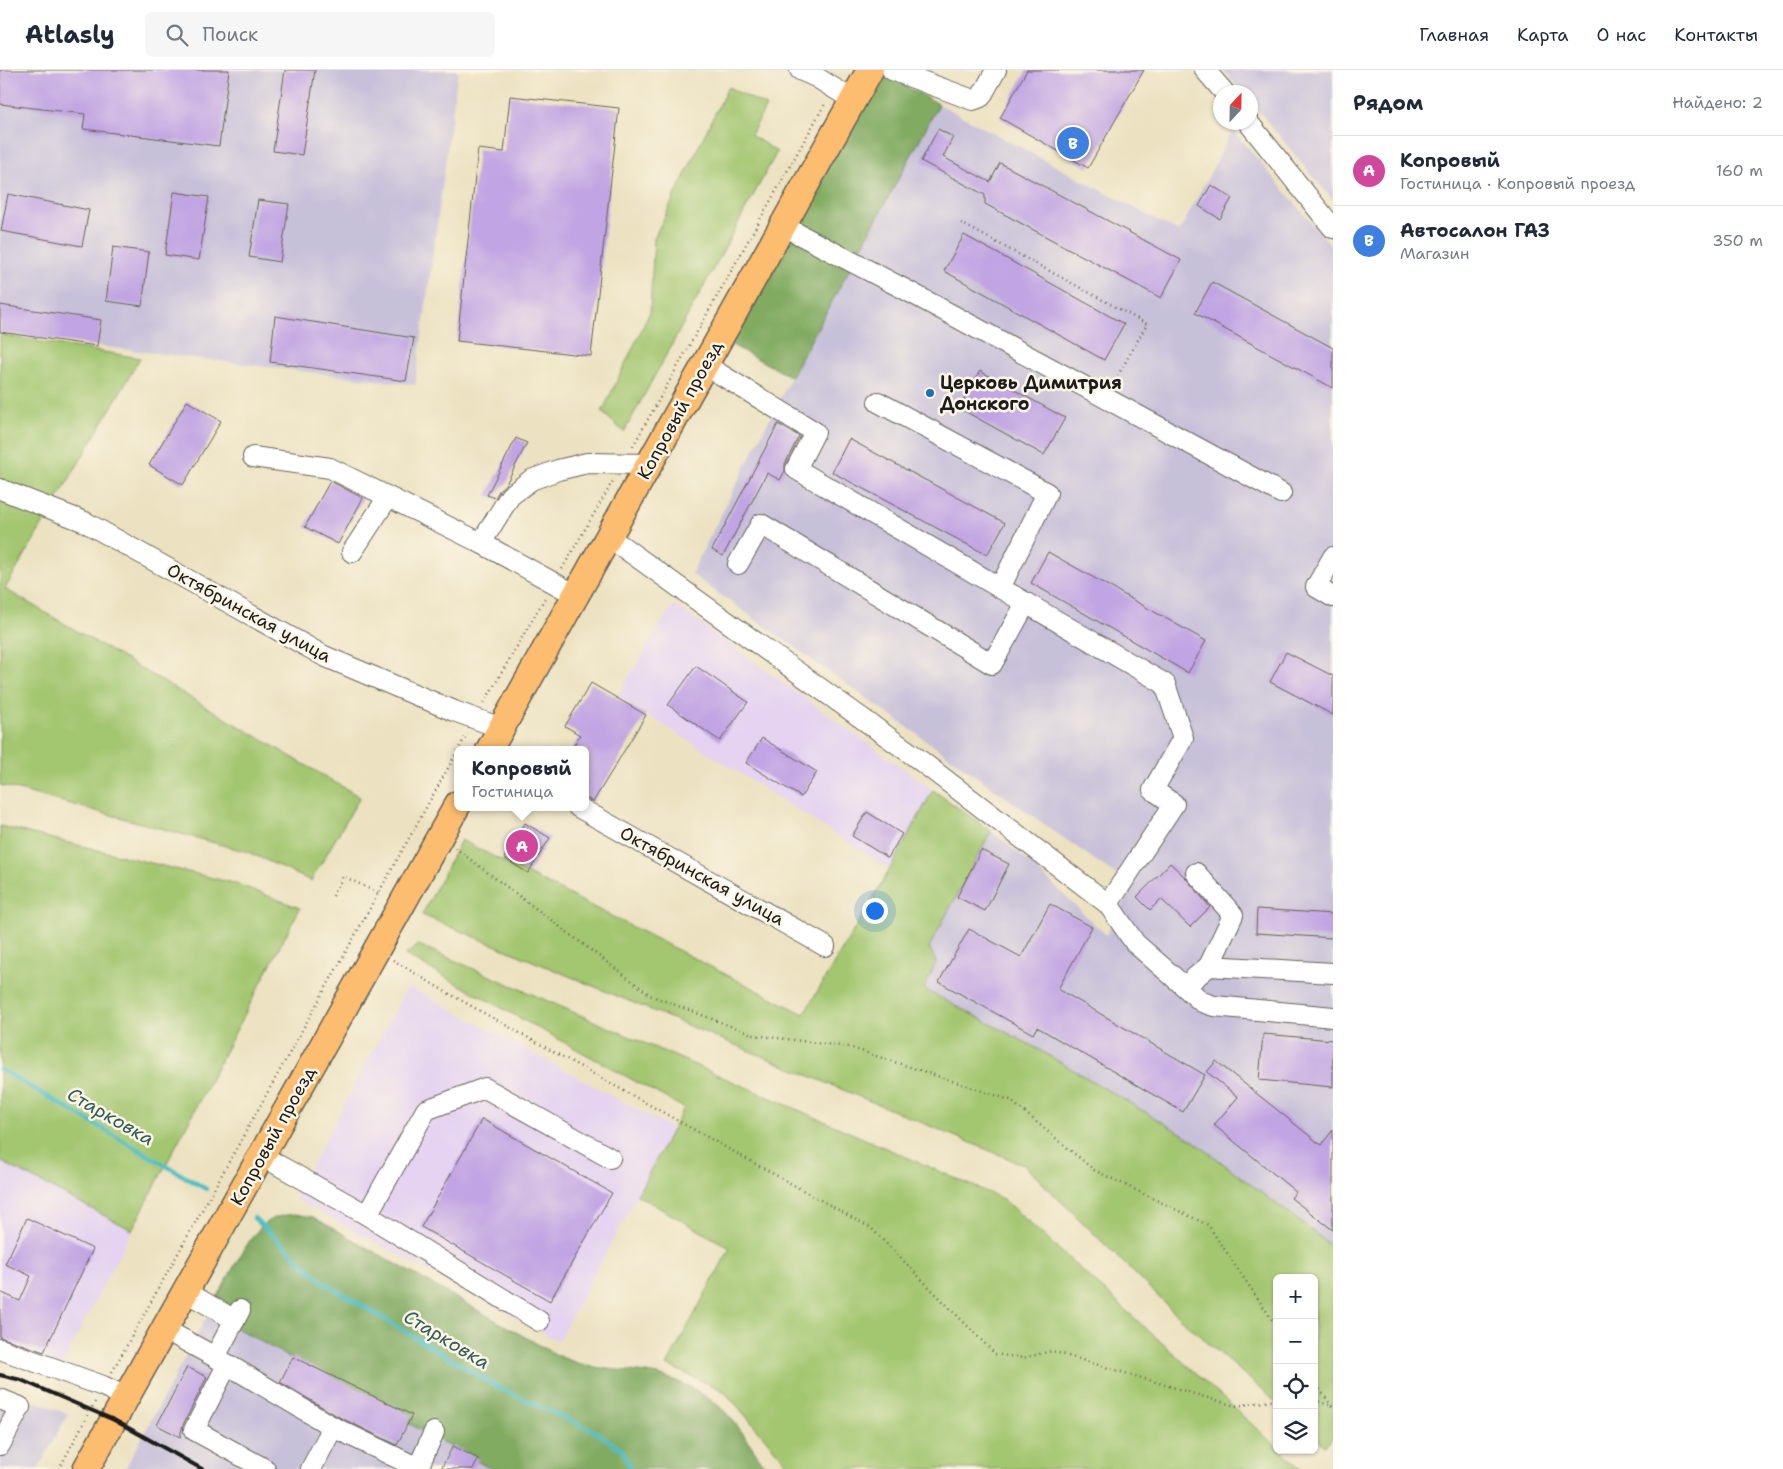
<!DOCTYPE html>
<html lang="ru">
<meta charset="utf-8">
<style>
body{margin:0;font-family:"Shantell Sans",sans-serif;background:#f6f6f7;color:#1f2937}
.controls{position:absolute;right:15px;bottom:15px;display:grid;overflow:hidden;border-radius:8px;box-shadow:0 1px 4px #0004}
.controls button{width:45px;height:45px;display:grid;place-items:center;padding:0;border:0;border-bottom:1px solid #e0e1e3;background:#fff;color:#1f2937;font:25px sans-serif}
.compass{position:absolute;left:1213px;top:15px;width:45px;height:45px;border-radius:50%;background:#fff;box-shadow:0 1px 4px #0004;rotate:22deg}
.you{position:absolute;left:874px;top:840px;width:18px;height:18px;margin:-12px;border:4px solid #fff;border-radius:50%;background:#1a73e8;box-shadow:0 0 0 8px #1a73e833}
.badge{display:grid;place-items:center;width:32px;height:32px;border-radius:50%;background:#111827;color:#fff;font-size:16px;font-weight:700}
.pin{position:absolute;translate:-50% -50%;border:2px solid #fff;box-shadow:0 1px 5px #0006}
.popup{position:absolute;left:454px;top:676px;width:135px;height:65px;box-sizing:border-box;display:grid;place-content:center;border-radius:8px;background:#fff;filter:drop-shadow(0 1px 4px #0005);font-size:16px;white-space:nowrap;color:#747a83}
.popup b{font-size:19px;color:#1f2937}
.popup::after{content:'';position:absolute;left:50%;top:100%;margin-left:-10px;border:10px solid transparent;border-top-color:#fff}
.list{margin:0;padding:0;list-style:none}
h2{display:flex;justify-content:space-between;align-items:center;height:65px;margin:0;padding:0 20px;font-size:21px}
h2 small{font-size:16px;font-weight:400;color:#747a83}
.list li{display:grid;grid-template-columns:32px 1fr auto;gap:15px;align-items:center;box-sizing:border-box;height:70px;padding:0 20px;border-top:1px solid #e0e1e3}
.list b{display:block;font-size:19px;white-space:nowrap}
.list p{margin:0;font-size:16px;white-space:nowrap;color:#747a83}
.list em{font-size:16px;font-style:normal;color:#747a83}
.icon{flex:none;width:28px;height:28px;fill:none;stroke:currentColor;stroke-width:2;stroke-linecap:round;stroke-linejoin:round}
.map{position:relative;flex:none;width:1333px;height:1399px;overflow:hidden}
header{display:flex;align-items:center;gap:30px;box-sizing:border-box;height:70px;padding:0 25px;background:#fff;border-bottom:1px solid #e0e1e3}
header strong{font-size:24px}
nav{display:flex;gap:28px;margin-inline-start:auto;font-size:18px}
.search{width:350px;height:45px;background:#f6f6f7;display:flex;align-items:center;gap:12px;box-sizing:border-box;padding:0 18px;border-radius:8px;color:#747a83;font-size:19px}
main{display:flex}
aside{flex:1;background:#fff}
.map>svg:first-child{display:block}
</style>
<header>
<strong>Atlasly</strong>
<div class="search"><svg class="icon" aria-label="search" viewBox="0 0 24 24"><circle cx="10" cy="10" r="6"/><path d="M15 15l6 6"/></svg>Поиск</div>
<nav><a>Главная</a><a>Карта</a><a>О нас</a><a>Контакты</a></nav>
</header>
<main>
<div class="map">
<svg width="1333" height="1399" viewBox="0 0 1333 1399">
<rect width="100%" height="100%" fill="#fcf5e5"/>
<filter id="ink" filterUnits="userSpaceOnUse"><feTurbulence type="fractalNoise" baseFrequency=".02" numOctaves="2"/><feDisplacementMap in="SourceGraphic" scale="10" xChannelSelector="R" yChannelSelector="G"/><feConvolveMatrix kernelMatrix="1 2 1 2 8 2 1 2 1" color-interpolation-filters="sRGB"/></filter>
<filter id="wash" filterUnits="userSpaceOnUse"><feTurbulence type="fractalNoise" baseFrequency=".0096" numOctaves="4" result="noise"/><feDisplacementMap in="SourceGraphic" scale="20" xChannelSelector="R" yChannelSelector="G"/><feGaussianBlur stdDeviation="1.12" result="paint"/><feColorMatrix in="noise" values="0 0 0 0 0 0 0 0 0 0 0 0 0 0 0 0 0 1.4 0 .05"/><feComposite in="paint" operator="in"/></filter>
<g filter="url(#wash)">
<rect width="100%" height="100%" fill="#ece2c1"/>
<g fill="#e5d3f1">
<polygon points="673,534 933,720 890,799 618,626"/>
<polygon points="408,916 673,1059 558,1271 294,1128"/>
<polygon points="0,1091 132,1160 61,1297 0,1272"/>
</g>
<g fill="#c7c0d9">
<polygon points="0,0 458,0 415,315 97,276 0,262"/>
<polygon points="1223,0 1333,0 1333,130 1251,32 1250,22 1242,22"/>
<polygon points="939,34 1179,162 1233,60 1333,178 1333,1177 1191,1069 1036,978 924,919 936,892 929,877 991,761 1026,789 1106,865 1133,817 691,504 791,307"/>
<polygon points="209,1243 491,1399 125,1399"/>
<polygon points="0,1318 68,1344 38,1399 0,1399"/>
</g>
<g fill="#a3c66f" stroke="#607146">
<polygon points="728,17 766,36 751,65 777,82 624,362 602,342 650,242 654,168"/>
<polygon points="0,265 140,288 5,519 360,727 311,811 248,782 0,715"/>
<polygon points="933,720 991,761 929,877 936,892 924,919 1036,978 1191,1069 1333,1177 1333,1367 1325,1376 1314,1366 1314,1208 1277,1208 1277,1333 1184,1252 1024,1095 422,845 461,770 804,944 890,799"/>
<polygon points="0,756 237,814 300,838 132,1160 0,1091"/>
<polygon points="419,875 1003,1129 1277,1377 1277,1380 1281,1380 1301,1399 792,1399 724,1321 667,1295 730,1178 637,1125 684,1038 405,885"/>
</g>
<g fill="#82ab62" stroke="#4f643f">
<polygon points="877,1 939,34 791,307 730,274"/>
<path d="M295,1144L313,1147L557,1285C566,1289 576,1293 585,1295C606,1300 626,1300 646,1303C673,1306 701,1321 721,1338C740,1355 752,1379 768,1399H491L209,1243C221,1222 249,1162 268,1151C276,1146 286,1145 295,1144Z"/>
</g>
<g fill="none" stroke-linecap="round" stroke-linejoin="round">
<g stroke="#4dbcc2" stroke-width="4.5">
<polyline points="0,999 206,1119"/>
<polyline points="254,1148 323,1212 499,1318 596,1362 622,1380 631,1399"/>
</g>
</g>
<g id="blocks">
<g fill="#c1a4e3">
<polygon points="0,0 229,0 219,76 83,59 85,44 0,34"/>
<polygon points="285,0 315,0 302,85 273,81"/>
<polygon points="1027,0 1144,0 1088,98 1000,48"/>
<polygon points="510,26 619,38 591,286 457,271 478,79 504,82"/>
<polygon points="938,59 953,67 943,87 990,112 1000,93 1181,190 1161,228 985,134 985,125 921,91"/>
<polygon points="1211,115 1232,128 1220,149 1199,136"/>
<polygon points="174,122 209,127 199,190 165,185"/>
<polygon points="8,124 89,140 82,176 1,161"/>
<polygon points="258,130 289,134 280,192 249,187"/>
<polygon points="964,165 1124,254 1104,290 944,201"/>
<polygon points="113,177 149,182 142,236 106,231"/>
<polygon points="1212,212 1333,278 1333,318 1195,243"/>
<polygon points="0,235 101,250 97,276 0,262"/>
<polygon points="275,246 414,268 406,311 270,292"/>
<polygon points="980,301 1065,348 1044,385 959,338"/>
<polygon points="187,331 221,351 183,415 149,395"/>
<polygon points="778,354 799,366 785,394 785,401 780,410 767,403 723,486 712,480"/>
<polygon points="516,368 527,373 506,414 500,419 495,428 487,425"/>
<polygon points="849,369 1005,453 987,485 832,402"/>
<polygon points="330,411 363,428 338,474 305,457"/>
<polygon points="1048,482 1206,571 1188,603 1031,513"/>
<polygon points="1286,582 1333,606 1333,645 1270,612"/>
<polygon points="696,596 748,632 720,671 668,635"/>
<polygon points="591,613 646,645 593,732 586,728 586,680 571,680 580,665 565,656"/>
<polygon points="762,668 817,702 801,727 746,693"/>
<polygon points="867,742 902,764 888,788 852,766"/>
<polygon points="525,753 550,768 528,803 504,788"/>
<polygon points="981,780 1009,794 985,841 957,827"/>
<polygon points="1170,793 1185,807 1210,837 1190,857 1161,829 1150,840 1137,827"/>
<polygon points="1050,834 1092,857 1058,919 1205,1005 1183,1042 1037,957 1033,964 939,912 969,859 1021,887"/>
<polygon points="1257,839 1333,844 1333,868 1256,863"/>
<polygon points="1263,964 1333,970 1333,1017 1259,1010"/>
<polygon points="1216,991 1321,1075 1333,1060 1333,1160 1291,1128 1296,1122 1214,1055 1238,1027 1207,1002"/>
<polygon points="482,1049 612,1123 550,1231 421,1157"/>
<polygon points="27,1148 93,1179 44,1282 0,1267 0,1222 20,1231 31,1206 5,1194"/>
<polygon points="293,1287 412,1345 397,1375 339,1347 280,1312"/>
<polygon points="187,1297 207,1307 183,1355 180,1367 157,1355"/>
<polygon points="453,1376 479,1389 473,1399 441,1399"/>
</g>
</g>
</g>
<g filter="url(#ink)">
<use href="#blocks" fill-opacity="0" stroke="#656156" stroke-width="1"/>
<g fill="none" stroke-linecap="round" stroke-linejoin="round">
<g stroke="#656156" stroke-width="22">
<g id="minor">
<polyline points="800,0 816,7 853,30"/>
<polyline points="892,0 973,30 981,27 996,0"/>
<polyline points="1205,0 1224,22"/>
<polyline points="1248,52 1333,158"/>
<polyline points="783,156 906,220 1281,423"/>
<polyline points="705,295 815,362 796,399 1165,614 1183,668 1153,720 1174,734 1108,834"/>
<polyline points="878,332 1047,423 1000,518"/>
<polyline points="253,387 330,398 481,473 576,525"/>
<polyline points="0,419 85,452 324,586 454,641 501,658"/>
<polyline points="609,467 913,685 1108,834 1135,873 1202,932 1214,936 1333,947"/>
<polyline points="481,473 510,426 531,410 558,400 587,393 650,394"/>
<polyline points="352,482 388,427"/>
<polyline points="1333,487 1316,517 1333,527"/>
<polyline points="738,494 761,454 992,594 1026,533"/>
<polyline points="578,737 825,876"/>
<polyline points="1196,803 1233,845 1209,896"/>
<polyline points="1185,916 1209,896 1333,903"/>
<polyline points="262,1086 367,1145 426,1040 485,1018 610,1088"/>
<polyline points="367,1145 539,1251"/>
<polyline points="186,1222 235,1250"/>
<polyline points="240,1240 215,1287 333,1357 418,1398 434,1362"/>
<polyline points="164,1259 215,1287"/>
<polyline points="0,1279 103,1316 126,1327"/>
<polyline points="227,1295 194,1360 265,1399"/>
<polyline points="0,1329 20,1337 0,1375"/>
<polyline points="311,1399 333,1357"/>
</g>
</g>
<g stroke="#656156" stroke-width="29">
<g id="major">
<polyline points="489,680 870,0"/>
<polyline points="86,1399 458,734"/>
</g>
</g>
<g stroke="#656156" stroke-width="2.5" stroke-dasharray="1 4" stroke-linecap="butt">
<polyline points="961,153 1147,254 1113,314"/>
<polyline points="633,376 826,32"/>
<polyline points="562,499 613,411"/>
<polyline points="484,633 545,528"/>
<polyline points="455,778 652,926 754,965 849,977 1010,1030 1094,1100 1208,1155 1277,1257"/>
<polyline points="333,826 343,806 378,823"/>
<polyline points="393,890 446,922 871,1158 995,1284 1023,1288 1052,1281 1235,1336 1277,1330"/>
<polyline points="112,1302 467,664"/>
<polyline points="1314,1311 1333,1338"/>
<polyline points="1314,1330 1329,1335"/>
<polyline points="59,1399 96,1330"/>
</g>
<use href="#minor" stroke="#fff" stroke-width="20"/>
<use href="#major" stroke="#fcbd6f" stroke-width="26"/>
<polyline stroke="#1c1c1c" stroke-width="4" points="0,1305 21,1310 114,1350 202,1399"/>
</g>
</g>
<circle fill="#1f6fb2" stroke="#fcf5e5" stroke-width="2" cx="930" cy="323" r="5"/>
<g text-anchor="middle" stroke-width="5" stroke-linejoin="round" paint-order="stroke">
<g font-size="18" font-weight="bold" fill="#1c1c1c" stroke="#fcf5e5" text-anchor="start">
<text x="940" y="319">Церковь Димитрия<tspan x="940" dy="21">Донского</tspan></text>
</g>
<g font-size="18" fill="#1c1c1c" stroke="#fcf5e5">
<text transform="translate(680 340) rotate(-61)" y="6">Копровый проезд</text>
<text transform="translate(249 543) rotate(29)" y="6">Октябринская улица</text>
<text transform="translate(702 806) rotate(29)" y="6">Октябринская улица</text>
<text transform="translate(273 1066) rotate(-61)" y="6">Копровый проезд</text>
</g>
<g font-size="19" font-style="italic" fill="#305c5e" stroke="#fcf5e5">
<text transform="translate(111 1046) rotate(30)" y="7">Старковка</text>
<text transform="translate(447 1269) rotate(31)" y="7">Старковка</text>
</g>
</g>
</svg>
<div class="controls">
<button>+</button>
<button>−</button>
<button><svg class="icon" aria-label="locate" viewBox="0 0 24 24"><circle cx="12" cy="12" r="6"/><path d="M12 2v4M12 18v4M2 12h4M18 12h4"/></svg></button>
<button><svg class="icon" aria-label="layers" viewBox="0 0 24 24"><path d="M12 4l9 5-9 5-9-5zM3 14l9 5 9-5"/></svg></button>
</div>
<svg class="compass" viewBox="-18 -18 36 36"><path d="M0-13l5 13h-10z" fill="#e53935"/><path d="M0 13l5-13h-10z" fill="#747a83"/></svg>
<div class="you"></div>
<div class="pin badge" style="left:522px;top:776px;background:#d1479c">A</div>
<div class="popup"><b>Копровый</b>Гостиница</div>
<div class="pin badge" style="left:1073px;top:73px;background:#3f7fe0">B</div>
</div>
<aside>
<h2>Рядом<small>Найдено: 2</small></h2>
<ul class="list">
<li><span class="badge" style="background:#d1479c">A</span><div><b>Копровый</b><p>Гостиница · Копровый проезд</p></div><em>160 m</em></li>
<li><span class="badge" style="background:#3f7fe0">B</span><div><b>Автосалон ГАЗ</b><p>Магазин</p></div><em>350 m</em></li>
</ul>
</aside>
</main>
